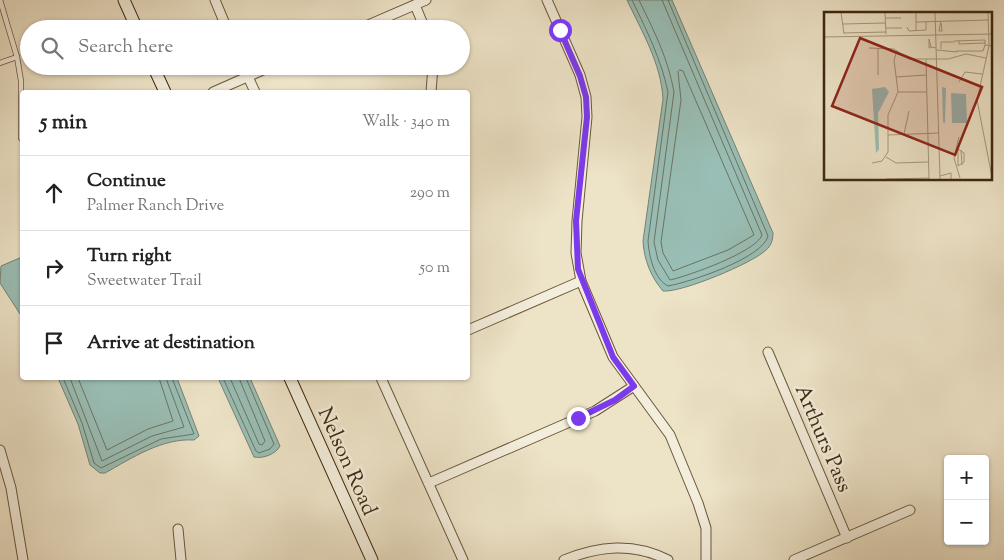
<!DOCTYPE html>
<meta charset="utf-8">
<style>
body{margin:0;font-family:"Sorts Mill Goudy",serif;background:#f6f6f6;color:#222}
.controls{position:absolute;right:15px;bottom:15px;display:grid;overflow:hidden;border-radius:5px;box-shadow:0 1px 4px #0004}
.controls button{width:45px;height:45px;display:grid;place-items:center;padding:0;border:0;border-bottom:1px solid #e0e0e0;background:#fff;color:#222;font:25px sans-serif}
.stop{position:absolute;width:15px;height:15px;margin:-11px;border:4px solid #7c3aed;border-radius:50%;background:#fff}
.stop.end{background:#7c3aed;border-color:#fff;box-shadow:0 1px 5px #0008}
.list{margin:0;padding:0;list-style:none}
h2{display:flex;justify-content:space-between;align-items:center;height:65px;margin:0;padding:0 20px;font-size:21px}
h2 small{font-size:16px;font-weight:400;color:#767676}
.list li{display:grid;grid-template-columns:32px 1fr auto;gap:15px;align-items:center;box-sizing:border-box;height:75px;padding:0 20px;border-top:1px solid #e0e0e0}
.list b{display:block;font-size:19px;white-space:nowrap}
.list p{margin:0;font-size:16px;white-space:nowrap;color:#767676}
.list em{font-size:16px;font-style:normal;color:#767676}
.icon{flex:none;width:28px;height:28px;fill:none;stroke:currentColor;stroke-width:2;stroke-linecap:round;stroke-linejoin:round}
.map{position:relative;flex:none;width:1004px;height:560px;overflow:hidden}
.search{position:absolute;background:#fff;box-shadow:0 1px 4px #0004;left:20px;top:20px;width:450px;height:55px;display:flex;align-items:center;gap:12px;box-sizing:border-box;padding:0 18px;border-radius:28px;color:#767676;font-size:19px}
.panel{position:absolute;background:#fff;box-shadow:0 1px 4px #0004;left:20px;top:90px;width:450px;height:290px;border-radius:5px}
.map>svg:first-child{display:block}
</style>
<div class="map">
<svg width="1004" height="560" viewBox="0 0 1004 560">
<rect width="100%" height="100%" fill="#ede3c7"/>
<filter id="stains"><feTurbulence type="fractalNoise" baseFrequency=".004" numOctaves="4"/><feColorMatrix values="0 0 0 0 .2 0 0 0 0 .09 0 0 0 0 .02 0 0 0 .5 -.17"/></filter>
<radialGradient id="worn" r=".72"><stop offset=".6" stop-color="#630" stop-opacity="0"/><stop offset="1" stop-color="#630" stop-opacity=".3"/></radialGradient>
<g fill="#99beb5" stroke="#758273">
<path d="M627,0H672L773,233C773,240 771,246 766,250C753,263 681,293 663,291C651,277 644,260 643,241L663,99C661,63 642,32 627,0Z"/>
<polygon points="22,257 22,317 0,283 1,266"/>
<path d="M58,378H177L199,436L194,440C162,438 132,458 105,473H100L90,465L78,424Z"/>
<path d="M218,378H250L280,446C276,454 263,459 254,457Z"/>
</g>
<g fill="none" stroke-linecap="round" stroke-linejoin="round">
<g stroke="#6c7362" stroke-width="1">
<path d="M632,0C647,31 661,59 668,92L648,241C649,256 654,279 668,286C690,282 763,258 768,236L668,0"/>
<path d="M639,0C654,31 668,58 674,92L654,242L658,260L670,280C688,276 756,252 762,235L662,0"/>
<polygon points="680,70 683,71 754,235 728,250 673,271 663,253 661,242 681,100 678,72"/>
<polyline points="63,378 82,423 94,463 101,468 161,439 194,434 172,378"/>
<polyline points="70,378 102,461 152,436 184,427 166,378"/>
<polyline points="78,378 107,450 148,429 173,421 159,378"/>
<polyline points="223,378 256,451 259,453 270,449 274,444 246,378"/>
<polyline points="230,378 259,444 262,445 265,441 239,378"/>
</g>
<g stroke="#6a573d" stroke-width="6">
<g id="lane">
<polyline points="0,0 17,57 21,81 21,138"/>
<polyline points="0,63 17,57"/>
</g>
</g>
<g stroke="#6a573d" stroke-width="11">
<g id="street">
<polyline points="215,0 227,29"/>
<polyline points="547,0 580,75 586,97 587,117 577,221 576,253 581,281 613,357 670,435 698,503 706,528 706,560"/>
<polyline points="415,5 425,29"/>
<polyline points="359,29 426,0"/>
<polyline points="243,66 255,92"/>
<polyline points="213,92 272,66"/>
<polyline points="431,92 433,66"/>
<polyline points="468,330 581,281"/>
<polyline points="768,352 847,538"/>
<polyline points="381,378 463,560"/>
<polyline points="0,450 11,488 23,560"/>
<polyline points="429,483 595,411 634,386"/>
<polyline points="178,529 181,560"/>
<path d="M564,560C599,546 633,542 668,560"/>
<polyline points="794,560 910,510"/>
</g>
</g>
<g stroke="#3e280f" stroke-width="13">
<g id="secondary">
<polyline points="124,0 137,29"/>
<polyline points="153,66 165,92"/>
<polyline points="290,378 372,560"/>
</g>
</g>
<use href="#lane" stroke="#f3eddb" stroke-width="4.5"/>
<use href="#street" stroke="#f3eddb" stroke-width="9"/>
<use href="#secondary" stroke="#f3eddb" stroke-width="11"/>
</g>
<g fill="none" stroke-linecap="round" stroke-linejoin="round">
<polyline stroke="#7c3aed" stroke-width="6" points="560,30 580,76 586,97 587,117 576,221 578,269 613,357 634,386 615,400 578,418"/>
</g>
<g text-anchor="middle" stroke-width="5" stroke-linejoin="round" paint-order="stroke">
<g font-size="21" fill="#3e280f" stroke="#f3eddb">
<text transform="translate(824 438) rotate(67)" y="7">Arthurs Pass</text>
<text transform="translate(348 461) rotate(66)" y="7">Nelson Road</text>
</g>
</g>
<g transform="translate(824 12)">
<rect width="168" height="168" fill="#ede3c7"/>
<path d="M61,75L65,80L54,101L55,137L52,141L48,77ZM118,75L122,76L121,111L119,110ZM127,81L142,82L143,111H128Z" fill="#99beb5"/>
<path fill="none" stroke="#a7987d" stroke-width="1" d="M17,0L20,22M61,0L62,22M92,0V19M111,0L116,167M164,0L165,34L153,88L168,165M61,6H77M117,9L115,19H118L117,11M92,10L165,8M19,12L61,11M83,15L85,19L102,18V9M62,16H78M20,21L62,20M0,25L168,22M130,29L161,28V33L168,34M135,29V32L161,31M107,35L105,36V27L107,35L112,36M45,36L70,37L85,47H124L142,42L162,46M54,36V63M117,37V30H130M113,38L133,40M132,39H159L161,33M102,47L105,167M72,65L102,63M135,70L141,60L158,62M74,80H103M80,122L85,99M64,123L115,121M135,125L130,146L136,166M134,137L140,141V150L134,154ZM137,138L138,153M62,145L72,151L104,150M48,151L58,149L64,140V103L74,80L70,48L73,39M116,164L127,161V167M62,167L105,166"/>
<path fill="#8f2418" fill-opacity="0.15" stroke="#8f2418" stroke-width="2.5" d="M36,26L158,75L131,143L8,94Z"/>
<rect width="168" height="168" fill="none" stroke="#3e280f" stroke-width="2.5"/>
</g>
<rect width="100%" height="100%" filter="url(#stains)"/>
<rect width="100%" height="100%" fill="url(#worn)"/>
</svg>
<div class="controls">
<button>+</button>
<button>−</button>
</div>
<div class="stop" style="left:560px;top:30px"></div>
<div class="stop end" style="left:578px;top:418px"></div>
<div class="search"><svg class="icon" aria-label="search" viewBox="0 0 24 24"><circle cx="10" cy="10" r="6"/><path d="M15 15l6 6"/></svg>Search here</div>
<section class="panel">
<h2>5 min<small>Walk · 340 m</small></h2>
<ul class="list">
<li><svg class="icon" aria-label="ahead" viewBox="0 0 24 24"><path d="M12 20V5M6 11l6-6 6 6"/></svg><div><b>Continue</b><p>Palmer Ranch Drive</p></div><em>290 m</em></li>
<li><svg class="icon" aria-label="right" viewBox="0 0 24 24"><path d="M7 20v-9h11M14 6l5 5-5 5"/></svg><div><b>Turn right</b><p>Sweetwater Trail</p></div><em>50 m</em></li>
<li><svg class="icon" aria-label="arrive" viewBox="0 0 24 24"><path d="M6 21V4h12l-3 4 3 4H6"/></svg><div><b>Arrive at destination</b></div></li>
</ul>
</section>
</div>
